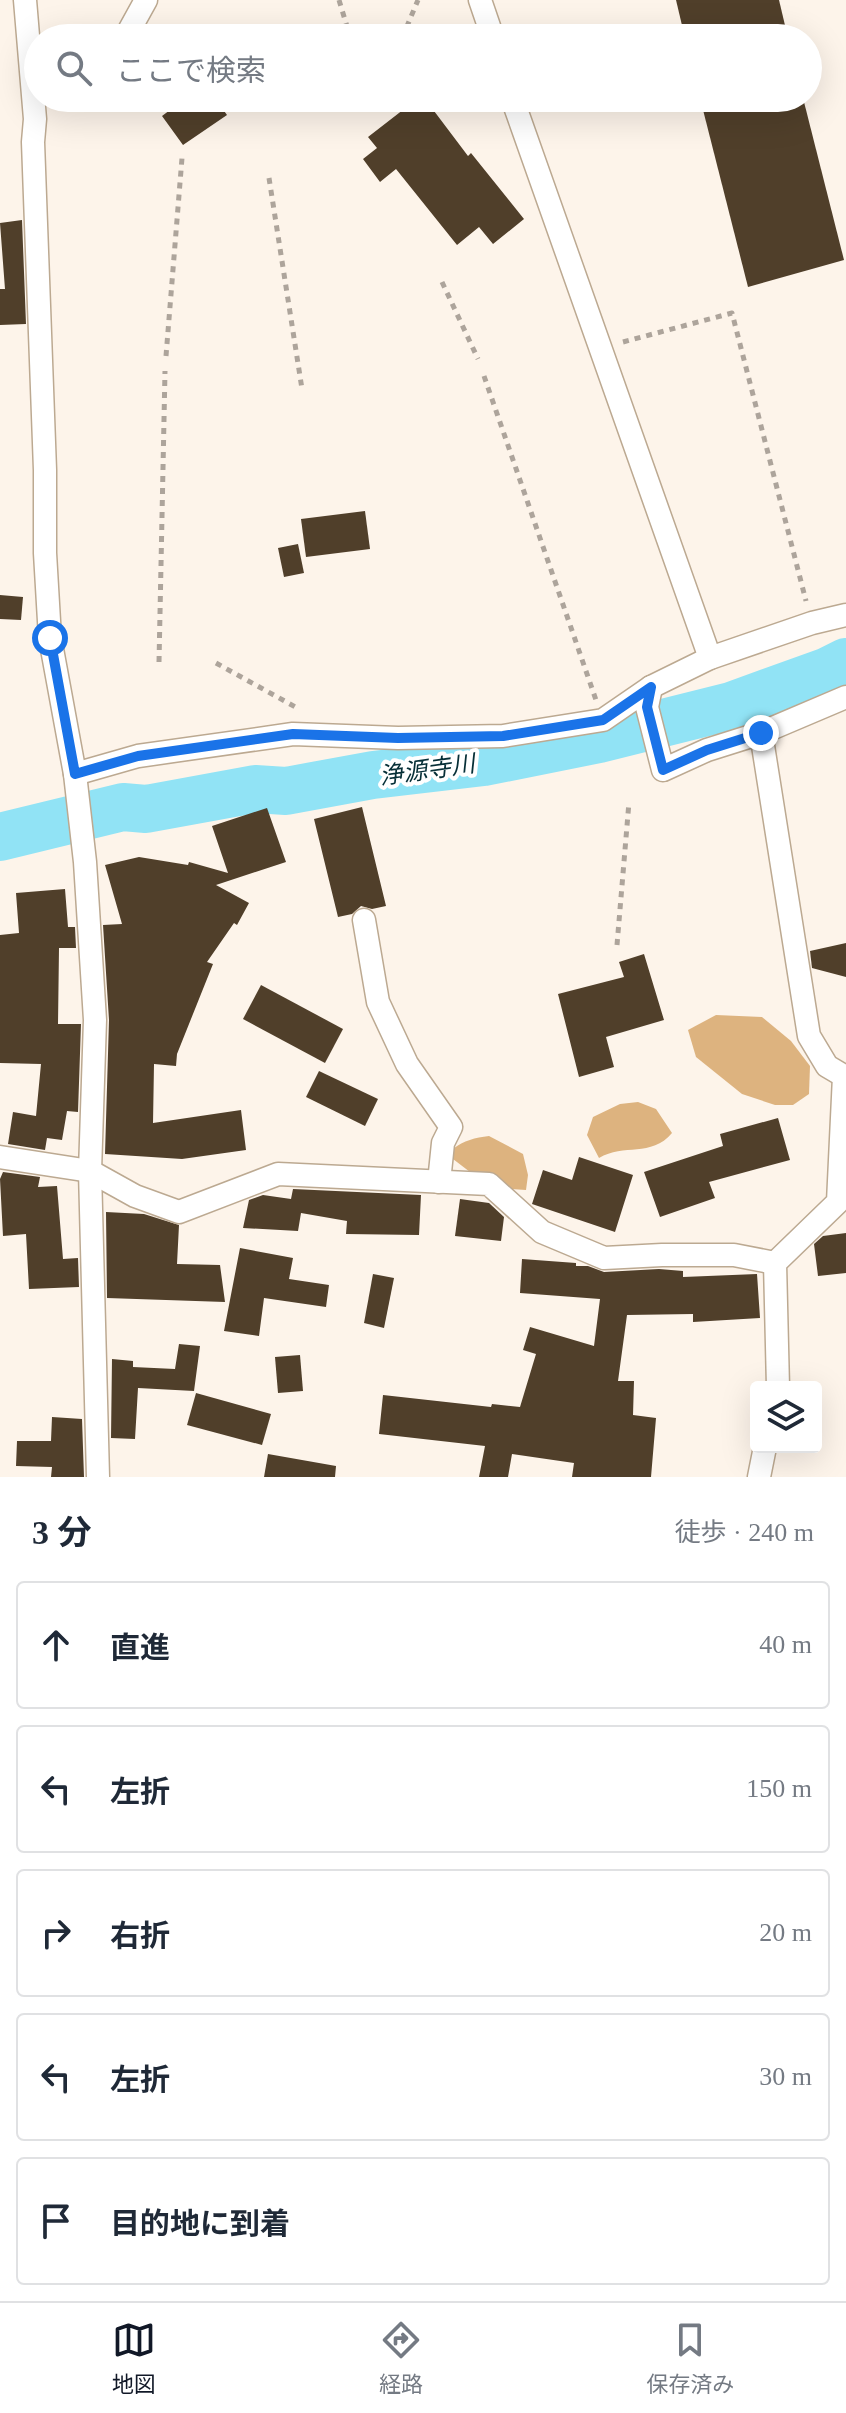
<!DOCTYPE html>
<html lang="ja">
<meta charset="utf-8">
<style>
body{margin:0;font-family:"Times New Roman","Noto Sans JP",serif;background:#f2f2f3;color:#1f2937}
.controls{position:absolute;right:24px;bottom:24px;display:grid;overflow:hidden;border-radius:8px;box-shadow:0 8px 32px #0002}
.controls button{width:72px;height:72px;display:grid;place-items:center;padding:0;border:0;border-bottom:2px solid #e0e1e3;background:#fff;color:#1f2937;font:40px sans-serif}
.stop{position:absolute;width:24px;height:24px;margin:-18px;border:6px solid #1a73e8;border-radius:50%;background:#fff}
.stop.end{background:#1a73e8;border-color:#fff;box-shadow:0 2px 8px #0008}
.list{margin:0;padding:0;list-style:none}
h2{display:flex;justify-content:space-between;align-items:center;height:104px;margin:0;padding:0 32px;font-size:34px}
h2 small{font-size:26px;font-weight:400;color:#747a83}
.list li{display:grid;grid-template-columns:52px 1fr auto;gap:24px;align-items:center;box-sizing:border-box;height:128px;margin:0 16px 16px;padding:0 16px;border:2px solid #e0e1e3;border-radius:8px}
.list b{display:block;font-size:30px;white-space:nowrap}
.list em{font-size:26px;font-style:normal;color:#747a83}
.icon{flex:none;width:44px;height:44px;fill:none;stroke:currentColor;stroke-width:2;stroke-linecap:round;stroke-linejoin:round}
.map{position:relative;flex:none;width:846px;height:1477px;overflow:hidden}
.search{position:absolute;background:#fff;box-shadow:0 8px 32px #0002;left:24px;right:24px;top:24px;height:88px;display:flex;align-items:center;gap:20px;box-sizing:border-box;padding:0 28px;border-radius:44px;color:#747a83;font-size:30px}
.sheet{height:824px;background:#fff}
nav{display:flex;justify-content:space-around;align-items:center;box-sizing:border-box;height:112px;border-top:2px solid #e0e1e3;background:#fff;font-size:22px;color:#747a83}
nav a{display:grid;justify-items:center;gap:4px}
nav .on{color:#111827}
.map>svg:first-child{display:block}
</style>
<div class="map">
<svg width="846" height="1477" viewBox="0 0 846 1477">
<rect width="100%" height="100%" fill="#fdf4ea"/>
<g fill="#ddb37f">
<polygon points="716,1015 762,1017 791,1041 810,1066 809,1094 793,1105 775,1105 742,1094 696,1057 688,1030"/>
<path d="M638,1102L656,1109L672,1133C651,1158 624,1143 599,1158L587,1135L593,1117L620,1104Z"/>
<path d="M489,1136L523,1154L528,1175L526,1190L511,1189L494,1175L470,1172L453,1159V1149C464,1140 475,1138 489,1136Z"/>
</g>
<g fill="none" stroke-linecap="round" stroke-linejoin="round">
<polyline stroke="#91e3f5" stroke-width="48" points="0,837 123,807 146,809 255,789 286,791 373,775 484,762 599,739 731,706 828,671 846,662"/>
</g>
<g fill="#503f2a">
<polygon points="676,0 779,0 788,38 685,38"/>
<polygon points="161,98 215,98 227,115 183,145 162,116 170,110"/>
<polygon points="700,98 803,98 844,260 748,287"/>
<polygon points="425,99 468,156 471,153 524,219 493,244 479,227 457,245 396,169 380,182 363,159 377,148 368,137 408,106 411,109"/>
<polygon points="22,220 26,324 0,325 0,289 5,289 0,223"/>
<polygon points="365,511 370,549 306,557 301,519"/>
<polygon points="298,544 304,573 284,577 278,548"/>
<polygon points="0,595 23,597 21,620 0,619"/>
<polygon points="362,807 386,906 372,909 361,906 352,914 338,917 314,819"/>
<polygon points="267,808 286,862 216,885 249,903 237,925 234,923 207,962 213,964 177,1054 176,1066 154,1064 153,1123 241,1110 246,1150 182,1159 105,1154 109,1020 103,925 122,924 105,865 139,857 188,865 189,862 228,873 212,826"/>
<polygon points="65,889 68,927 75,927 76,948 59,948 58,1024 81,1024 78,1112 67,1111 62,1140 47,1138 45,1150 8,1144 13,1112 36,1116 41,1064 0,1063 0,935 19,933 16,893"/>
<polygon points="846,943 846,977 812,968 810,951"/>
<polygon points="644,954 664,1020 606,1037 614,1067 579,1077 558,994 624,977 619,962"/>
<polygon points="261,985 343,1029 325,1063 243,1019"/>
<polygon points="319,1071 378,1099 365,1126 306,1097"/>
<polygon points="778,1118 790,1160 709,1182 715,1198 660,1217 644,1172 723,1146 720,1134"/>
<polygon points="579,1157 633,1175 615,1232 532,1204 543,1170 572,1180"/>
<polygon points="3,1172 40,1177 38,1187 57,1186 63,1259 78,1258 79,1287 29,1289 26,1234 3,1236 0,1179"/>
<polygon points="293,1189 421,1195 419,1235 346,1234 347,1221 301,1213 298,1231 243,1228 249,1200 263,1195 291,1199"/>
<polygon points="460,1199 489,1203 504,1217 501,1241 455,1236"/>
<polygon points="106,1212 144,1214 179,1225 177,1264 220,1265 225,1302 107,1298"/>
<polygon points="846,1233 846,1273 818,1276 814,1244 823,1236"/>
<polygon points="240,1248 293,1258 289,1279 329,1285 326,1307 264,1298 259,1336 224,1331"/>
<polygon points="522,1259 576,1263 576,1266 588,1266 604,1272 659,1269 683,1271 683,1277 757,1274 760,1318 693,1322 693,1314 627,1315 618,1381 634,1381 633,1415 656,1418 651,1477 572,1477 574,1463 512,1454 508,1477 479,1477 485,1446 379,1434 383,1395 491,1407 492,1404 520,1407 536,1354 523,1350 530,1327 594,1346 600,1299 520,1293"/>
<polygon points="373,1274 394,1278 384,1328 364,1323"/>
<polygon points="179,1344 200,1346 194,1391 138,1388 135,1439 111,1438 112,1359 133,1361 133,1367 175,1369"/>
<polygon points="300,1355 303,1391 278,1393 275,1357"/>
<polygon points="196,1393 271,1414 262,1445 187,1425"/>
<polygon points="52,1417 82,1419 84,1477 51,1477 52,1467 16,1466 17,1441 51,1441"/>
<polygon points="268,1454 336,1466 335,1477 264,1477"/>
</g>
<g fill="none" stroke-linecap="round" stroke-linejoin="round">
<g stroke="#bca991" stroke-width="25">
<g id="street">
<polyline points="25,0 35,119 33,142 45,470 45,553 50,638 75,774 85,862 95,1020 90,1171 98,1477"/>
<polyline points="480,0 493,38"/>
<polyline points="125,38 146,0"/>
<polyline points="512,98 710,658"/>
<polyline points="651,687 647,707 663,770 707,750 761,733 846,697"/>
<polyline points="761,733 809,1036 827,1066 844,1076 838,1202 775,1263 778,1387"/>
<polyline points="75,774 138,756 293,734 398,738 503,736 603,720 651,687 710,658 812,623 846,615"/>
<polyline points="364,920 378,1002 407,1064 451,1127 443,1143 439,1182"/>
<polyline points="0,1157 90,1171 135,1196 179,1212 278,1174 489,1184 542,1232 604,1258 662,1255 734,1255 775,1263"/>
<polyline points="759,1477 765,1447"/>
</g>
</g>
<g stroke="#ada49b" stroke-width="5" stroke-dasharray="6 6" stroke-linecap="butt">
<polyline points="339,0 349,33 367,38"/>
<polyline points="402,38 418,0"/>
<polyline points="269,178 302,389"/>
<polyline points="442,282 478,359"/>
<polyline points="623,342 732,313 806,601"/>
<polyline points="166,356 182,158"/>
<polyline points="484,376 596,700"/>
<polyline points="159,662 165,371"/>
<polyline points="216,663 299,709"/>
<polyline points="617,945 629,802"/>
</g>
<use href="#street" stroke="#fff" stroke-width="22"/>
</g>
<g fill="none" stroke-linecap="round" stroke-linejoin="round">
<polyline stroke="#1a73e8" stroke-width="10" points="50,638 75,774 138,756 293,734 398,738 503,736 603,720 651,687 647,707 663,770 707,750 761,733"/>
</g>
<g text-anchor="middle" stroke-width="8" stroke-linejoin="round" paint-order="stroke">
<g font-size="24" font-style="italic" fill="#062f37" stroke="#fff">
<text transform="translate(427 770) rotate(-8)" y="8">浄源寺川</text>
</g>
</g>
</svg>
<div class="controls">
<button><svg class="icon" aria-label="layers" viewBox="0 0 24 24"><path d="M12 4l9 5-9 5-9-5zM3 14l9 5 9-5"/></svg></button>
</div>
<div class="stop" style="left:50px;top:638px"></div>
<div class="stop end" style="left:761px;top:733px"></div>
<div class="search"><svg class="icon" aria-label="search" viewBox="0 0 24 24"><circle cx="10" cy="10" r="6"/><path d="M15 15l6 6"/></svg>ここで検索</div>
</div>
<section class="sheet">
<h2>3 分<small>徒歩 · 240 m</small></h2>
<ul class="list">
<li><svg class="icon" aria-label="ahead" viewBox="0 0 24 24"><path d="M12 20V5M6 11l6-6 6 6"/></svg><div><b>直進</b></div><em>40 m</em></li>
<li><svg class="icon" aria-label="left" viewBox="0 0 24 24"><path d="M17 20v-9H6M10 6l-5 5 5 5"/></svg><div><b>左折</b></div><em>150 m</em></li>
<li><svg class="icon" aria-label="right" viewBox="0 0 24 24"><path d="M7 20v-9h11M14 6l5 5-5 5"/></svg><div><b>右折</b></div><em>20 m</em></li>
<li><svg class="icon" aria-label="left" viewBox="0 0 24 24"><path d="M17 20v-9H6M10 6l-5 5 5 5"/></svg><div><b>左折</b></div><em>30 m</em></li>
<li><svg class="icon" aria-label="arrive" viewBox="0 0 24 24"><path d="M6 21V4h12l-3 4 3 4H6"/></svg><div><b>目的地に到着</b></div></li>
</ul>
</section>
<nav>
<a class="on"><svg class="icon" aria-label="map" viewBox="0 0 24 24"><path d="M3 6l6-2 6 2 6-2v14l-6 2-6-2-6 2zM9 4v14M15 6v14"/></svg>地図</a>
<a><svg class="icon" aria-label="directions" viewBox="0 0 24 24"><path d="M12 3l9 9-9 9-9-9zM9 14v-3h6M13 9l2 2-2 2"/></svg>経路</a>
<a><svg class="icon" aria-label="saved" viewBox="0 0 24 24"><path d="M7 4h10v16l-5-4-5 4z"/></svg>保存済み</a>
</nav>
